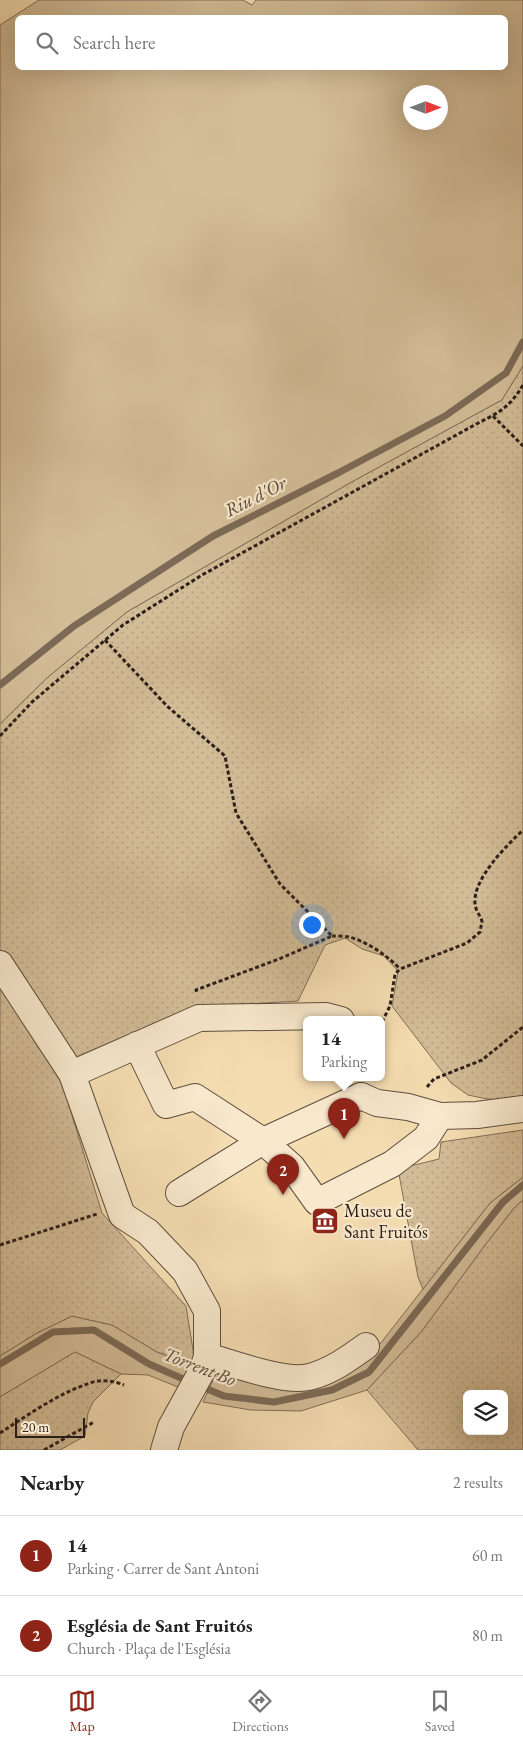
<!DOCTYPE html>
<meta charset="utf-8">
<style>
body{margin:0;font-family:"EB Garamond",serif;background:#f2f2f2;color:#222}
.controls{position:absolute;right:15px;bottom:15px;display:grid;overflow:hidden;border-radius:8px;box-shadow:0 5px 20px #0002}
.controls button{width:45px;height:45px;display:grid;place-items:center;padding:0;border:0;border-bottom:1px solid #e0e0e0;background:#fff;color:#222;font:25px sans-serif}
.compass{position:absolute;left:403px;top:85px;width:45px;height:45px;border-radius:50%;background:#fff;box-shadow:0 5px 20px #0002;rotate:90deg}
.scale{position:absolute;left:15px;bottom:12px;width:70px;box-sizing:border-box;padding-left:5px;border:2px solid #2c1f19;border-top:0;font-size:14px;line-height:18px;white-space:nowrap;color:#2c1f19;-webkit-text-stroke:4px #f8e9cd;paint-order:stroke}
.you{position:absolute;left:311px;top:924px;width:18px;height:18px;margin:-12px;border:4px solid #fff;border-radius:50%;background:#1a73e8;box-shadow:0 0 0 8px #1a73e833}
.badge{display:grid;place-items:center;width:32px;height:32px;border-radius:50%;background:#8f2418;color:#fff;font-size:16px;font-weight:700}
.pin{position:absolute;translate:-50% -41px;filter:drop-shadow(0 1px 2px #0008)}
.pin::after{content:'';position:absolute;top:26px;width:18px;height:15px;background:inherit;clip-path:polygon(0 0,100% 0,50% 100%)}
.popup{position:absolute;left:303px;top:1016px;width:82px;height:65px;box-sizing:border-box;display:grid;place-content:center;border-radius:8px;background:#fff;filter:drop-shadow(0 1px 4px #0005);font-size:16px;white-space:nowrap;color:#767676}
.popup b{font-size:19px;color:#222}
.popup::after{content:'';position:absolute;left:50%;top:100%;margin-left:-10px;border:10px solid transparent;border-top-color:#fff}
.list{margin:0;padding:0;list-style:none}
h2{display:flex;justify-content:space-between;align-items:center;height:65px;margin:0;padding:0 20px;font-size:21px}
h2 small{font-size:16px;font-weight:400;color:#767676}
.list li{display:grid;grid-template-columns:32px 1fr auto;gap:15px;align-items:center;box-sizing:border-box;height:80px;padding:0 20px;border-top:1px solid #e0e0e0}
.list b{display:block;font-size:19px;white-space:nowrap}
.list p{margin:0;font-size:16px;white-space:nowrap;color:#767676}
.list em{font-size:16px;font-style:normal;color:#767676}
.icon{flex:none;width:28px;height:28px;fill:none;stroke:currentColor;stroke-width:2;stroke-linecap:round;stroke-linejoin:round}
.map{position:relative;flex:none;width:523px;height:1450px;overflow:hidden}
.search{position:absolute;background:#fff;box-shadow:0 5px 20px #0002;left:15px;right:15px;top:15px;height:55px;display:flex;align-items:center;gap:12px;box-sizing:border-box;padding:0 18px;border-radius:8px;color:#767676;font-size:19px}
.sheet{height:225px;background:#fff}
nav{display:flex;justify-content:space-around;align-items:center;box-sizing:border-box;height:70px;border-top:1px solid #e0e0e0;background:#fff;font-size:14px;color:#767676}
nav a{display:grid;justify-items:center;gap:2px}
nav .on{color:#8f2418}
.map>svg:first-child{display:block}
</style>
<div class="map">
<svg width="523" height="1450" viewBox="0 0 523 1450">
<defs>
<pattern id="park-dots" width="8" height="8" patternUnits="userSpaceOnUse" patternTransform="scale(1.25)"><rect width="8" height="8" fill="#d3bd98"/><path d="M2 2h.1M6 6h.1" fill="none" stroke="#b5a282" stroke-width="1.8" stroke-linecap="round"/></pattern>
</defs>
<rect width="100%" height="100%" fill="#f5ddb2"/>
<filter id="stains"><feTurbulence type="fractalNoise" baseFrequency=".004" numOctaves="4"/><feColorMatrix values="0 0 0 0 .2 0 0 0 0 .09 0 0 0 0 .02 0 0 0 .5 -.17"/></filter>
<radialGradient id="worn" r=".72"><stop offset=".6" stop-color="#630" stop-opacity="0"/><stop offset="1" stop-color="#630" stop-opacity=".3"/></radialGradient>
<g fill="#d3bd98" stroke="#806e58" fill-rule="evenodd">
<path d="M39,0H243L252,5L256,0H523V366L502,400L350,483L127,612L47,678L0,724V25ZM18,18H506V68H18ZM410,92H440V122H410Z"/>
<polygon points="523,1177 523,1200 515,1207 486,1244 422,1331 367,1390 301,1411 251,1410 203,1402 216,1374 280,1389 366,1362 490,1203"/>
<polygon points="72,1316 112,1325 157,1352 191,1364 178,1387 148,1375 121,1374 75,1352 0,1397 0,1356 37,1333"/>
</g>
<g fill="url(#park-dots)" stroke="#806e58" fill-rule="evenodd">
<polygon points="523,366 523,1099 510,1100 487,1099 468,1095 451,1083 392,1006 398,971 384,956 362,949 345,938 325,945 298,1001 193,1007 76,1057 65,1048 0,950 0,724 47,678 127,612 350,483 502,400"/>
<polygon points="0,981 59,1073 102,1213 186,1306 194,1356 191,1364 157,1352 112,1325 72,1316 37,1333 0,1356"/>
<polygon points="523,1130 523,1177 490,1203 423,1289 418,1277 398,1169 439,1159 441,1142"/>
<path d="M523,1200V1450H418L367,1390L422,1331L486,1244L515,1207ZM467,1394H504V1431H467Z"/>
<polygon points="75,1352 121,1374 93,1402 88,1413 85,1436 60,1450 0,1450 0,1397"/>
</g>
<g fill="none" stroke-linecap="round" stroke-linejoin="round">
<g stroke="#7c6a56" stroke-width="7">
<polyline points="0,685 74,626 213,536 338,473 445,416 506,373 523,342"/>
<polyline points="0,1364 53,1332 94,1330 149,1364 190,1382"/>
<polyline points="200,1386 224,1396 274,1402 332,1390 369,1372 503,1202 523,1185"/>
</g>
<g stroke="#5e4e3f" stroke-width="28">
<g id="minor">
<polyline points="0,964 72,1074 122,1215 148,1232 185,1271 207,1311 207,1356 203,1369 171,1427 164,1450"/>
<polyline points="137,1045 166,1105 195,1097 263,1141 292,1167 317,1202 392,1164 426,1138 440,1116"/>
<polyline points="72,1074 199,1018 326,1016 341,1020"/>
<polyline points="361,1096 377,1103 408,1107 440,1116 477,1115 523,1109"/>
<polyline points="179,1193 263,1141 361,1096"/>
<path d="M207,1356C231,1363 285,1383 309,1377C330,1372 348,1359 366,1346"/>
</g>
</g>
<g stroke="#2c1f19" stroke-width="3" stroke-dasharray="4 2.5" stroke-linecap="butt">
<polyline points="493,416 523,446"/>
<polyline points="105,640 167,706 225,756 236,813 280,884 332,936 279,959 196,990 197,994"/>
<path d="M0,736L32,702L123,625L202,575L480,422C501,412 511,405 523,385"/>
<path d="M332,936C337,936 344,936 349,937C366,941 388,956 400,969"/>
<path d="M382,1022L390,1006L395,974L400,969L467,943L480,932L482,921C480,915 475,910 475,903C473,879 506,846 523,830"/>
<polyline points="427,1087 434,1079 482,1060 523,1027"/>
<polyline points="0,1245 97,1214"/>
<path d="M0,1433C28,1415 57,1394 90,1383C100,1379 114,1381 124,1385"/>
<polyline points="44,1450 94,1422"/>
</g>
<use href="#minor" stroke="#f8e9cd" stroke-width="26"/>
</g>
<defs>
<g id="museum-square" transform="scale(1.4375)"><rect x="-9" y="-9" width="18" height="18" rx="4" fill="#8f2418" stroke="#f8e9cd"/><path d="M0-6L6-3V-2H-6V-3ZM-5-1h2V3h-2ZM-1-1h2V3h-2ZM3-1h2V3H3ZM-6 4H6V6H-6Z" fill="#fff"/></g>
</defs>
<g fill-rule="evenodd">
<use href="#museum-square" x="325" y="1221"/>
</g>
<g text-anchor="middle" stroke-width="4.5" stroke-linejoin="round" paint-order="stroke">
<g font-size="18" fill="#2c1f19" stroke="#f8e9cd" text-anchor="start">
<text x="344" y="1217">Museu de<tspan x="344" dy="21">Sant Fruitós</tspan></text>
</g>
<g font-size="19" font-style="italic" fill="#5b4b3c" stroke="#f8e9cd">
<text transform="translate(255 496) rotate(-27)" y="7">Riu d'Or</text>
<text transform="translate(200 1366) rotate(21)" y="7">Torrent Bo</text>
</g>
</g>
<rect width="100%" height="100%" filter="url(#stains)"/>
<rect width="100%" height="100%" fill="url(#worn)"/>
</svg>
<div class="controls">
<button><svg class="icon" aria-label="layers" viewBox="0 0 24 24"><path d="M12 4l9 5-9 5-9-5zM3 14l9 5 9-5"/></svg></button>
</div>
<svg class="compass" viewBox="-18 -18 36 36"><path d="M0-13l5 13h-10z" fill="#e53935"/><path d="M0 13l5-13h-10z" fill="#767676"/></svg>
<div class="scale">20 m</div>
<div class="you"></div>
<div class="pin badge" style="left:344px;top:1139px">1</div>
<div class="popup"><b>14</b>Parking</div>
<div class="pin badge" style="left:283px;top:1195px">2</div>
<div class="search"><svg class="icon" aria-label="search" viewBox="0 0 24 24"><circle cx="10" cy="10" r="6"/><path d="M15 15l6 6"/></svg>Search here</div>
</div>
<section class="sheet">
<h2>Nearby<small>2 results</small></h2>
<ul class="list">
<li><span class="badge">1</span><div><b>14</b><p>Parking · Carrer de Sant Antoni</p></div><em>60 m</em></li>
<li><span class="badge">2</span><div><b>Església de Sant Fruitós</b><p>Church · Plaça de l'Església</p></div><em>80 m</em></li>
</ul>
</section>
<nav>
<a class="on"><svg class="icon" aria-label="map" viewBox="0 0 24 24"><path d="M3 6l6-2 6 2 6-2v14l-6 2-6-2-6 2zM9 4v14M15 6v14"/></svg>Map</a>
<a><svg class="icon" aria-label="directions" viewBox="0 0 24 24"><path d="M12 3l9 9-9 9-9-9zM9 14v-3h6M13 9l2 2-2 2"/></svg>Directions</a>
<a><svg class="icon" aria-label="saved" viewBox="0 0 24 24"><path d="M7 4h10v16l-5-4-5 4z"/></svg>Saved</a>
</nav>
